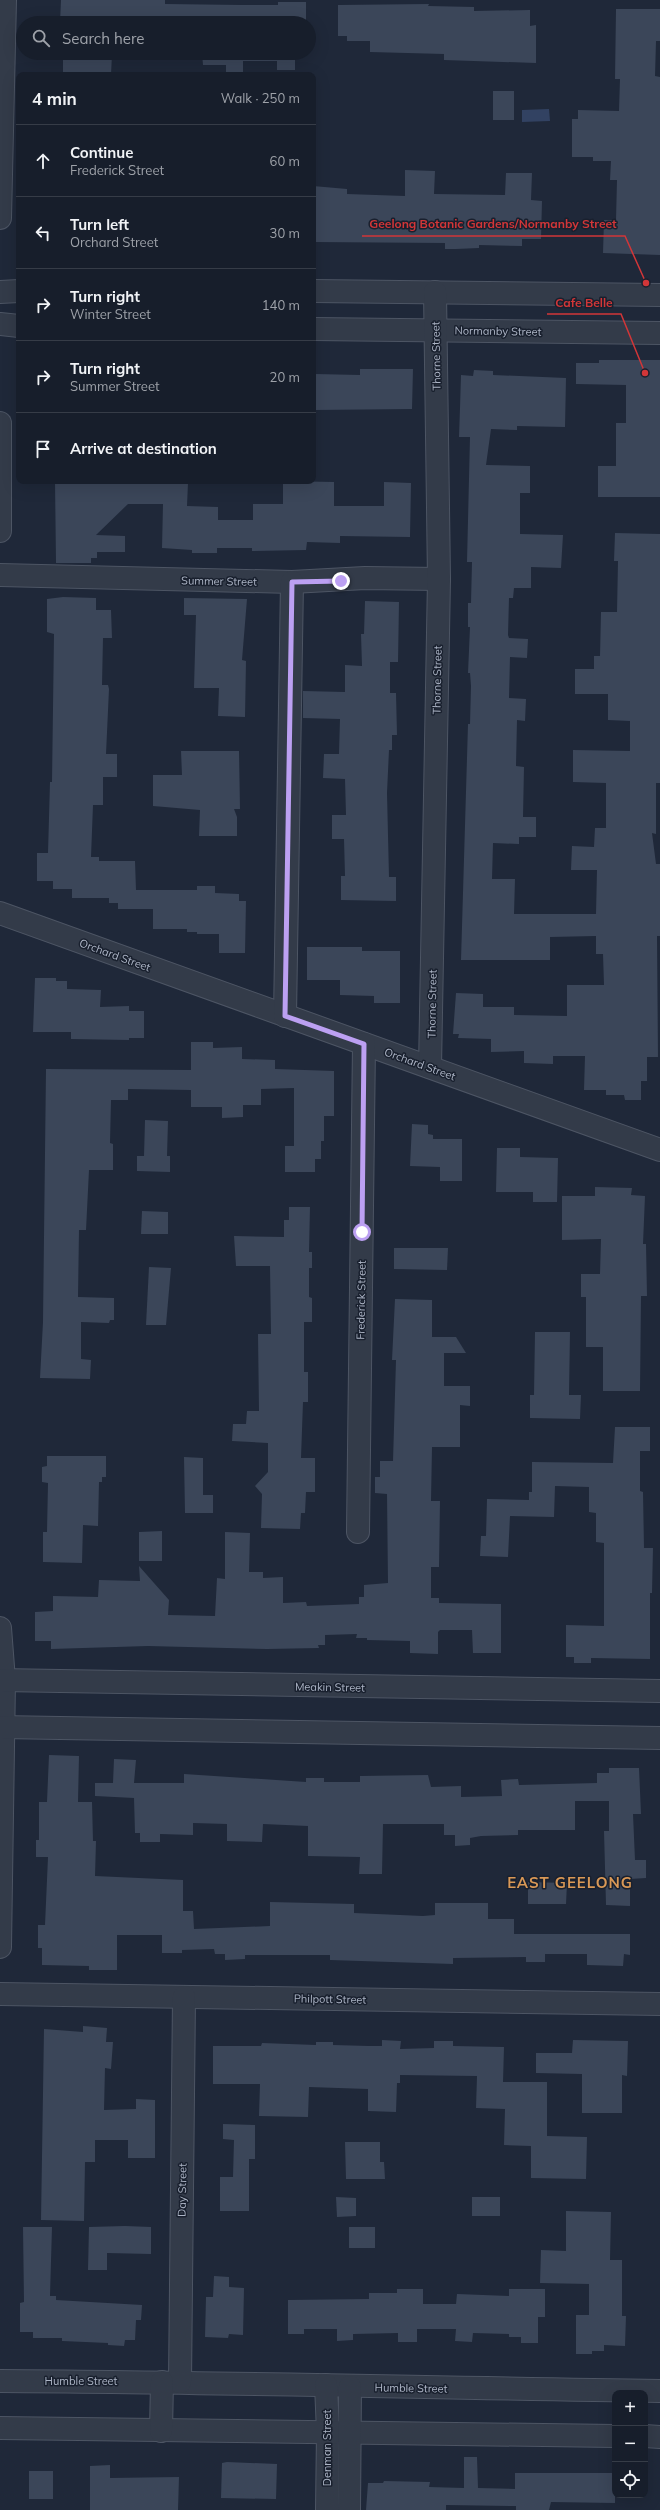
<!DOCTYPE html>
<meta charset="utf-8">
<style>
body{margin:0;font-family:Mulish,sans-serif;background:#202733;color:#f1f3f6}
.controls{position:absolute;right:12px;bottom:12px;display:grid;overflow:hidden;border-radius:8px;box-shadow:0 4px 16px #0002}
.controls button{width:36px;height:36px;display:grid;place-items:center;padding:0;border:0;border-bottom:1px solid #363c47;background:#171e2b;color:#f1f3f6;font:20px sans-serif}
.stop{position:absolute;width:12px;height:12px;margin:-9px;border:3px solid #bca0f2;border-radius:50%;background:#fff}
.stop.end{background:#bca0f2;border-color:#fff;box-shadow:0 1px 4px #0008}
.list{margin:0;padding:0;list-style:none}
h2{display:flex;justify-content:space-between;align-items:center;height:52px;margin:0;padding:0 16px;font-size:17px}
h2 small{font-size:13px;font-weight:400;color:#9ea2a9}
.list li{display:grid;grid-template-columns:26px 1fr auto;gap:12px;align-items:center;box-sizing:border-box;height:72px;padding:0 16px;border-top:1px solid #363c47}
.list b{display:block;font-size:15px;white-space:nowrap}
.list p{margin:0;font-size:13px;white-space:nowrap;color:#9ea2a9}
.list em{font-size:13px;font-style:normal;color:#9ea2a9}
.icon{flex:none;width:22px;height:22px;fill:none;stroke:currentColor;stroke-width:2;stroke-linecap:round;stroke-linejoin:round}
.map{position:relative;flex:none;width:660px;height:2510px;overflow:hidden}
.search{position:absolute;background:#171e2b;box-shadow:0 4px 16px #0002;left:16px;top:16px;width:300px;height:44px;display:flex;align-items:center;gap:10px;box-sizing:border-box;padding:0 14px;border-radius:22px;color:#9ea2a9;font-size:15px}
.panel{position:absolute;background:#171e2b;box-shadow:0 4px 16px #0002;left:16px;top:72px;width:300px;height:412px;border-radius:8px}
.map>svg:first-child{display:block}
</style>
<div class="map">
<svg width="660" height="2510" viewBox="0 0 660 2510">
<rect width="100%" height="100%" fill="#1f2839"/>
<polygon fill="#324262" points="549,109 550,121 522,122 522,110"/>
<g fill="#3b4659">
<polygon points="61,0 165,0 165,4 242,5 278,5 278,2 306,2 306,23 60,23"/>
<polygon points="429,4 428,6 474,7 474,11 530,10 530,26 536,25 536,63 444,60 444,54 370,52 370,41 347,41 347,36 338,36 338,5"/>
<polygon points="616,9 660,9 660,41 656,41 655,76 660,77 660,255 603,253 604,220 616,220 617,180 610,180 611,161 593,161 593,157 572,157 572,119 578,119 578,110 619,111 620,79 615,79"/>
<polygon points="60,53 125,53 112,54 111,75 63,75 63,58 60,58"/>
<polygon points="202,53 295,53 295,70 277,70 277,61 243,61 243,75 226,75 226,65 203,65"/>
<rect x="493" y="91" width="21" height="29"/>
<polygon points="405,170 435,171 434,194 505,195 506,173 532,173 531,200 542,201 541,239 522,239 522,246 479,245 479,248 456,249 445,249 445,243 313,242 313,186 347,189 347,194 405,196"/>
<polygon points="599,360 660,360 660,497 598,497 598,466 616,466 616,423 626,423 626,385 576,384 576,363 599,363"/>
<polygon points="360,369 413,369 412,409 314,410 315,374 360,375"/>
<polygon points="474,370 493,371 493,375 566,378 565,427 517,426 517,430 491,429 486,465 530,466 530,493 520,493 520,534 563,535 561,568 531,567 531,588 514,588 513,598 509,598 508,635 509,638 528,639 527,658 510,657 509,698 526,699 525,721 517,720 516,766 524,767 523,817 536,817 536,837 519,837 519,844 493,843 492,879 515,879 514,914 596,914 597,870 571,870 572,846 594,847 595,828 606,828 606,783 573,782 573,750 630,751 630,721 608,720 608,694 575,694 575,669 594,669 594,656 600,656 601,612 617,612 618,561 614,561 615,533 660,534 660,783 656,783 656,834 652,833 656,864 660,864 660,936 657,936 658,1057 647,1057 647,1081 641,1081 641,1100 625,1100 624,1095 606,1095 606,1090 584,1090 585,1056 553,1056 553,1064 524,1063 524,1051 491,1052 491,1039 458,1038 459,1034 453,1034 456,993 483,994 483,1007 514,1007 514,1015 567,1016 567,985 604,985 603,954 596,954 596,936 550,937 550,960 461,960 468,724 470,724 471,686 470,673 468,673 470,627 468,627 468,603 471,603 472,562 467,562 470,437 459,437 460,408 461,375 473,376"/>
<polygon points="55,481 188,483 187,506 218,507 218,520 253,520 253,504 283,504 283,481 334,482 334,506 384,506 384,482 411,483 410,537 340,536 340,543 307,542 306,550 252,551 252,548 217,548 217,553 192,553 192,550 162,548 163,504 128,504 96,535 125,536 125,552 97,552 97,558 91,558 91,563 56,563"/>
<polygon points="63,597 96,598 96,610 111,610 112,638 103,638 102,685 108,685 109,689 106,754 117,754 117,777 103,777 103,805 93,805 91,857 99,857 99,861 135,861 136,890 197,890 197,886 215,886 215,893 239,894 239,901 246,901 245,953 219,953 219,934 197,934 197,932 187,932 187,929 153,929 153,909 118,909 118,903 109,903 109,898 72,898 72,889 53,889 53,881 37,881 37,853 48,853 50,782 52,782 54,634 47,632 47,599"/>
<polygon points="184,598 247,599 242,660 246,661 245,717 218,716 219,688 194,688 196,615 184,615"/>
<polygon points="365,601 399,602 398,662 390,662 390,693 396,693 397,735 392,735 392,750 389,750 387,793 389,877 396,877 396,901 341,900 341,876 345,876 344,839 332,839 332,815 346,815 345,779 323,778 324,754 339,754 340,719 303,718 303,691 345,692 345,665 362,666 361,634 364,634"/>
<polygon points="181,751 239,751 240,809 234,809 237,817 237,836 199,836 200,810 153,806 153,775 182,775"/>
<polygon points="307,947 362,947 362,951 400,951 400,1003 374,1003 374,996 340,995 340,980 307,980"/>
<polygon points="35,978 56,978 56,981 67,981 67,989 101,990 100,1007 129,1006 129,1011 144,1011 144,1038 129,1038 129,1040 71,1039 71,1032 33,1032"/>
<polygon points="191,1042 213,1042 213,1048 242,1047 242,1059 275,1060 275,1069 334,1071 334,1116 324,1116 324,1141 321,1141 321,1159 315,1159 315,1172 285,1172 285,1146 294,1146 294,1088 261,1089 261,1105 243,1105 243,1117 222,1118 222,1107 191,1107 191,1090 128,1089 128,1100 111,1100 110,1143 113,1144 113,1170 89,1170 86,1230 79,1230 78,1297 114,1298 114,1320 110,1320 109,1323 81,1322 81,1359 91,1360 90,1379 40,1378 43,1322 46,1069 191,1070"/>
<polygon points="145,1120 168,1121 167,1156 170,1156 170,1172 137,1171 137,1156 144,1156"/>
<polygon points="412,1124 428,1125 428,1134 433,1135 433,1139 462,1139 462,1181 440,1181 440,1167 410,1166"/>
<polygon points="497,1148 520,1148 520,1157 558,1158 557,1202 533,1202 533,1192 496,1192"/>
<polygon points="595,1187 632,1188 631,1195 645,1196 643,1244 646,1244 647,1296 641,1296 640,1391 603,1391 603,1347 586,1347 586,1297 581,1297 581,1274 600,1274 601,1239 562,1240 562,1196 595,1196"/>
<polygon points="289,1207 310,1207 309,1252 312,1252 312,1268 309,1268 309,1297 312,1298 312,1322 304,1322 304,1372 308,1372 308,1402 303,1402 301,1458 315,1458 315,1492 306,1492 305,1513 301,1513 300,1529 261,1528 262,1494 255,1486 268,1472 268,1443 232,1441 233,1424 246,1424 247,1411 259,1411 258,1334 271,1334 270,1266 236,1266 234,1236 284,1237 284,1220 289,1220"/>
<polygon points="142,1211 168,1212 168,1234 141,1234"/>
<polygon points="394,1248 448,1248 447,1270 394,1269"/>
<polygon points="149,1267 171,1268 166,1325 146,1325"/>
<polygon points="395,1299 432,1300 432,1337 456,1337 466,1353 444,1353 444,1386 470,1386 470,1406 460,1405 460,1447 432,1447 431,1501 440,1501 439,1567 431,1567 431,1598 439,1598 439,1603 501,1604 501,1653 473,1653 472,1630 440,1630 438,1632 438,1654 410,1653 410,1641 367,1640 367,1638 356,1638 357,1634 325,1635 325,1645 318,1645 319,1648 267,1649 148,1646 51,1649 51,1641 35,1641 35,1612 53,1611 53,1596 98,1597 99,1580 140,1581 139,1566 169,1600 168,1615 215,1616 217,1578 225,1579 225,1532 250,1533 249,1572 263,1572 263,1578 283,1577 283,1603 306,1602 307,1606 359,1604 359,1597 364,1597 364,1585 388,1583 387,1494 375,1493 375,1477 380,1477 380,1461 393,1461 396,1360 392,1360"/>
<polygon points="535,1332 570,1332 569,1395 581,1395 580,1419 530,1418 530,1395 534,1395"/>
<polygon points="615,1427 650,1427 650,1451 640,1451 640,1491 643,1492 644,1548 653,1548 652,1593 650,1593 650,1659 591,1658 591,1663 574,1663 574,1657 566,1657 566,1625 604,1626 604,1543 596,1542 596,1513 589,1512 589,1487 555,1486 554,1517 510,1516 508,1557 480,1556 481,1536 486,1536 487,1499 529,1500 529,1492 532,1492 532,1462 613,1463"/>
<polygon points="47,1456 106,1456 106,1477 102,1477 102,1482 99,1482 98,1526 83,1525 82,1563 43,1562 43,1532 47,1532 48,1483 42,1482 42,1467 47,1466"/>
<polygon points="184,1457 203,1458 203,1495 213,1495 213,1513 185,1513"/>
<polygon points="162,1531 162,1561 139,1561 139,1532"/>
<polygon points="49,1755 79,1756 78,1802 92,1802 93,1841 96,1841 95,1876 183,1880 183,1911 193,1911 194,1929 270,1926 270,1902 354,1904 354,1913 423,1916 435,1915 435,1903 488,1903 488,1919 514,1919 514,1934 630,1934 630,1955 624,1954 623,1966 587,1965 587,1954 545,1954 545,1962 526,1962 526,1957 453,1958 453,1964 330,1960 330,1955 245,1955 245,1959 225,1960 225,1954 215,1954 214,1949 182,1950 182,1953 162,1953 162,1935 117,1935 117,1970 89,1970 89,1966 42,1965 42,1948 38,1948 38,1925 45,1925 48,1857 36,1857 36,1840 39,1840 39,1802 47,1802"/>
<polygon points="114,1759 136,1760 134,1783 184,1783 184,1774 306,1782 306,1778 324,1778 324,1782 360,1782 360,1776 428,1775 431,1787 461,1786 461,1797 502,1796 501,1780 518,1779 519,1785 597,1783 597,1773 609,1773 609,1768 639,1768 641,1814 633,1814 635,1860 646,1860 646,1878 630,1879 630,1906 606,1905 604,1831 609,1831 609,1801 575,1801 575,1830 518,1830 518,1835 481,1836 470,1838 470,1845 455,1846 455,1835 444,1835 444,1824 383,1824 382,1874 359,1874 360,1857 308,1856 308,1826 263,1824 262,1842 227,1841 227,1824 193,1823 193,1835 160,1834 160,1842 140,1842 140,1833 135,1833 134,1798 95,1796 95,1783 113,1783"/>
<polygon points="528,1882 567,1883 566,1904 528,1904"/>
<polygon points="83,2026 107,2028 106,2042 113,2042 111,2069 105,2068 104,2110 136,2109 136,2099 155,2100 155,2158 128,2158 128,2140 95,2140 95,2162 85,2162 84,2221 41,2220 44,2029 83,2032"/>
<polygon points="382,2040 401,2041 400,2049 434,2048 434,2041 453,2041 453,2046 504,2047 503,2082 547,2082 547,2136 587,2137 586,2179 531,2178 531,2146 504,2145 505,2109 476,2108 477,2076 400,2075 400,2083 397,2083 396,2112 368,2111 368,2089 309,2087 308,2117 259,2116 260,2084 213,2084 213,2046 261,2046 262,2043 316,2045 316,2042 333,2042 333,2045 369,2046 382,2046"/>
<polygon points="573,2040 628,2041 627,2076 622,2075 622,2113 582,2113 582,2074 536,2073 536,2053 572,2053"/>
<polygon points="223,2124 255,2125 255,2159 249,2159 249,2211 220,2211 220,2177 233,2177 234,2140 223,2139"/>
<polygon points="345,2142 380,2142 380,2162 384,2162 385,2179 346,2179"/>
<polygon points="336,2197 356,2198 356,2216 337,2217"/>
<rect x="472" y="2197" width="28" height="19"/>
<polygon points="566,2211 611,2212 610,2260 622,2260 622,2316 626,2316 625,2346 604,2345 604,2351 592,2351 592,2354 576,2354 576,2315 589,2315 589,2284 540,2283 541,2250 566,2251"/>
<polygon points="125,2226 151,2227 151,2254 107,2253 107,2270 88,2270 89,2227"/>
<polygon points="23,2227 52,2227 50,2296 56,2296 56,2300 142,2305 141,2320 136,2320 135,2340 125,2340 124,2346 108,2345 108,2343 62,2341 62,2338 33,2338 33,2332 20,2332 20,2303 24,2302"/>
<rect x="349" y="2227" width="26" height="21"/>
<polygon points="214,2276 229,2277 229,2287 244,2288 243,2335 229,2334 228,2338 205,2337 206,2297 213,2297"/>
<polygon points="397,2289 423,2289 423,2304 456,2304 457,2294 509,2296 509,2289 545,2289 545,2317 538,2317 538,2343 521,2343 521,2337 509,2337 509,2334 473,2333 472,2342 455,2341 456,2329 417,2329 417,2342 398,2342 398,2333 353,2334 353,2340 337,2341 337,2329 304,2329 304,2334 288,2334 288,2300 369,2299 369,2293 397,2293"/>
<polygon points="464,2457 477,2457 478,2488 515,2489 515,2473 612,2473 612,2477 615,2477 615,2503 551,2502 549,2510 516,2510 516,2506 446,2505 446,2510 366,2510 368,2483 383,2483 384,2481 430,2482 429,2487 464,2488"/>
<polygon points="227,2462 277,2464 276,2499 221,2498 222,2463"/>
<polygon points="110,2465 110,2478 179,2477 178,2510 90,2510 90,2466"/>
<rect x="29" y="2471" width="24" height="28"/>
</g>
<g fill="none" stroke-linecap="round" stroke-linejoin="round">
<g stroke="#4d5564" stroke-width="24">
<g id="minor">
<polyline points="0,218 5,0"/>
<polyline points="313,291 660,295"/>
<polyline points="0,292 19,291"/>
<polyline points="0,324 19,326"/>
<polyline points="313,329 660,333"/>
<polyline points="0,423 0,531"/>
<polyline points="0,575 292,582 365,578 439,579"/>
<polyline points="0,913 660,1150"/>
<polyline points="285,1016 292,582"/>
<polyline points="430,1067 439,579 435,292"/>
<polyline points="358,1532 364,1044"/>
<polyline points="0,1628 4,1680 0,1947"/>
<polyline points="0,1680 660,1691"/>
<polyline points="0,1727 660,1738"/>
<polyline points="0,1994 660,2004"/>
<path d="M0,2381C220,2382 440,2388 660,2391"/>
<polyline points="180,2382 184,1997"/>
<polyline points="326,2385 328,2432 327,2510"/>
<polyline points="0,2428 615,2436"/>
<polyline points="161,2431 162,2382"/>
<polyline points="645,2436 660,2437"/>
<polyline points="349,2510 350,2387"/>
</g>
</g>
<use href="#minor" stroke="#333b49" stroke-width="22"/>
</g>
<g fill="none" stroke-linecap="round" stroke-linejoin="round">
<polyline stroke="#bca0f2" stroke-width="5" points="341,581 292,582 285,1016 364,1044 362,1232"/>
</g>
<g text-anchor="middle" stroke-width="3" stroke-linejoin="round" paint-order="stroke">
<g font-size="11" fill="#adb5c6" stroke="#19202e">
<text transform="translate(498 331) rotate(1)" y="4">Normanby Street</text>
<text transform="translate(436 356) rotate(-91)" y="4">Thorne Street</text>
<text transform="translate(219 581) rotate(1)" y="4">Summer Street</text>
<text transform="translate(437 680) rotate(-89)" y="4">Thorne Street</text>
<text transform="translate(115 955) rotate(20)" y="4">Orchard Street</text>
<text transform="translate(432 1004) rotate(-89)" y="4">Thorne Street</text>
<text transform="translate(420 1064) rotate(20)" y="4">Orchard Street</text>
<text transform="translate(361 1300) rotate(-89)" y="4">Frederick Street</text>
<text transform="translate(330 1687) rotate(1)" y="4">Meakin Street</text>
<text transform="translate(330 1999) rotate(1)" y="4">Philpott Street</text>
<text transform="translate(182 2190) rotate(-89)" y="4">Day Street</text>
<text x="81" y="2385">Humble Street</text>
<text transform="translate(411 2388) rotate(1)" y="4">Humble Street</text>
<text transform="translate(327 2448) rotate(-90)" y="4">Denman Street</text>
</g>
<g font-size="15" font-weight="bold" letter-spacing="1" fill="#d99856" stroke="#19202e">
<text x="570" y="1888">EAST GEELONG</text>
</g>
</g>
<path fill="none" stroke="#d23638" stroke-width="1.5" d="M646 283L625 236H362M645 373L621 314H547"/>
<g fill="#d23638" stroke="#19202e" stroke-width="1.5">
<circle cx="646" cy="283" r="4"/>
<circle cx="645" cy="373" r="4"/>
</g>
<g font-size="12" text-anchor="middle" font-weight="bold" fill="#d23638" stroke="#19202e" stroke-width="3" stroke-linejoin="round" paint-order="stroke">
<text x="493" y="228">Geelong Botanic Gardens/Normanby Street</text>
<text x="584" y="307">Cafe Belle</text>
</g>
</svg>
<div class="controls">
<button>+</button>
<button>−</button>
<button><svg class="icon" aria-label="locate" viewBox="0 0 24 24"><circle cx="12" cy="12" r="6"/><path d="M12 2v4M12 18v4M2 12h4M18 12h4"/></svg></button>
</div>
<div class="stop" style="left:362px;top:1232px"></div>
<div class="stop end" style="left:341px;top:581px"></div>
<div class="search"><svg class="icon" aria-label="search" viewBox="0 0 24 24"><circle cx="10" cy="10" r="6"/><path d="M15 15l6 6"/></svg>Search here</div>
<section class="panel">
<h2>4 min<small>Walk · 250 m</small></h2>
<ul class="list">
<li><svg class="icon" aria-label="ahead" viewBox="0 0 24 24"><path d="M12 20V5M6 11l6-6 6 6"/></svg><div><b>Continue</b><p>Frederick Street</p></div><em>60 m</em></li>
<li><svg class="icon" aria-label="left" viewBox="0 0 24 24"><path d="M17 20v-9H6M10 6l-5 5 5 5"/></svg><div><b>Turn left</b><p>Orchard Street</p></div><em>30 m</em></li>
<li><svg class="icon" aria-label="right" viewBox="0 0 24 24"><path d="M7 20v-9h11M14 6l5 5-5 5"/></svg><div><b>Turn right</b><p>Winter Street</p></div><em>140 m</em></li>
<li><svg class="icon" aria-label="right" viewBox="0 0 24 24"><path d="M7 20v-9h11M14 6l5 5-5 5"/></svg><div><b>Turn right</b><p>Summer Street</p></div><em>20 m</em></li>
<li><svg class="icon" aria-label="arrive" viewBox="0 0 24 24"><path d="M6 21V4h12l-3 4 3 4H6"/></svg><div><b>Arrive at destination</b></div></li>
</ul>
</section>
</div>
